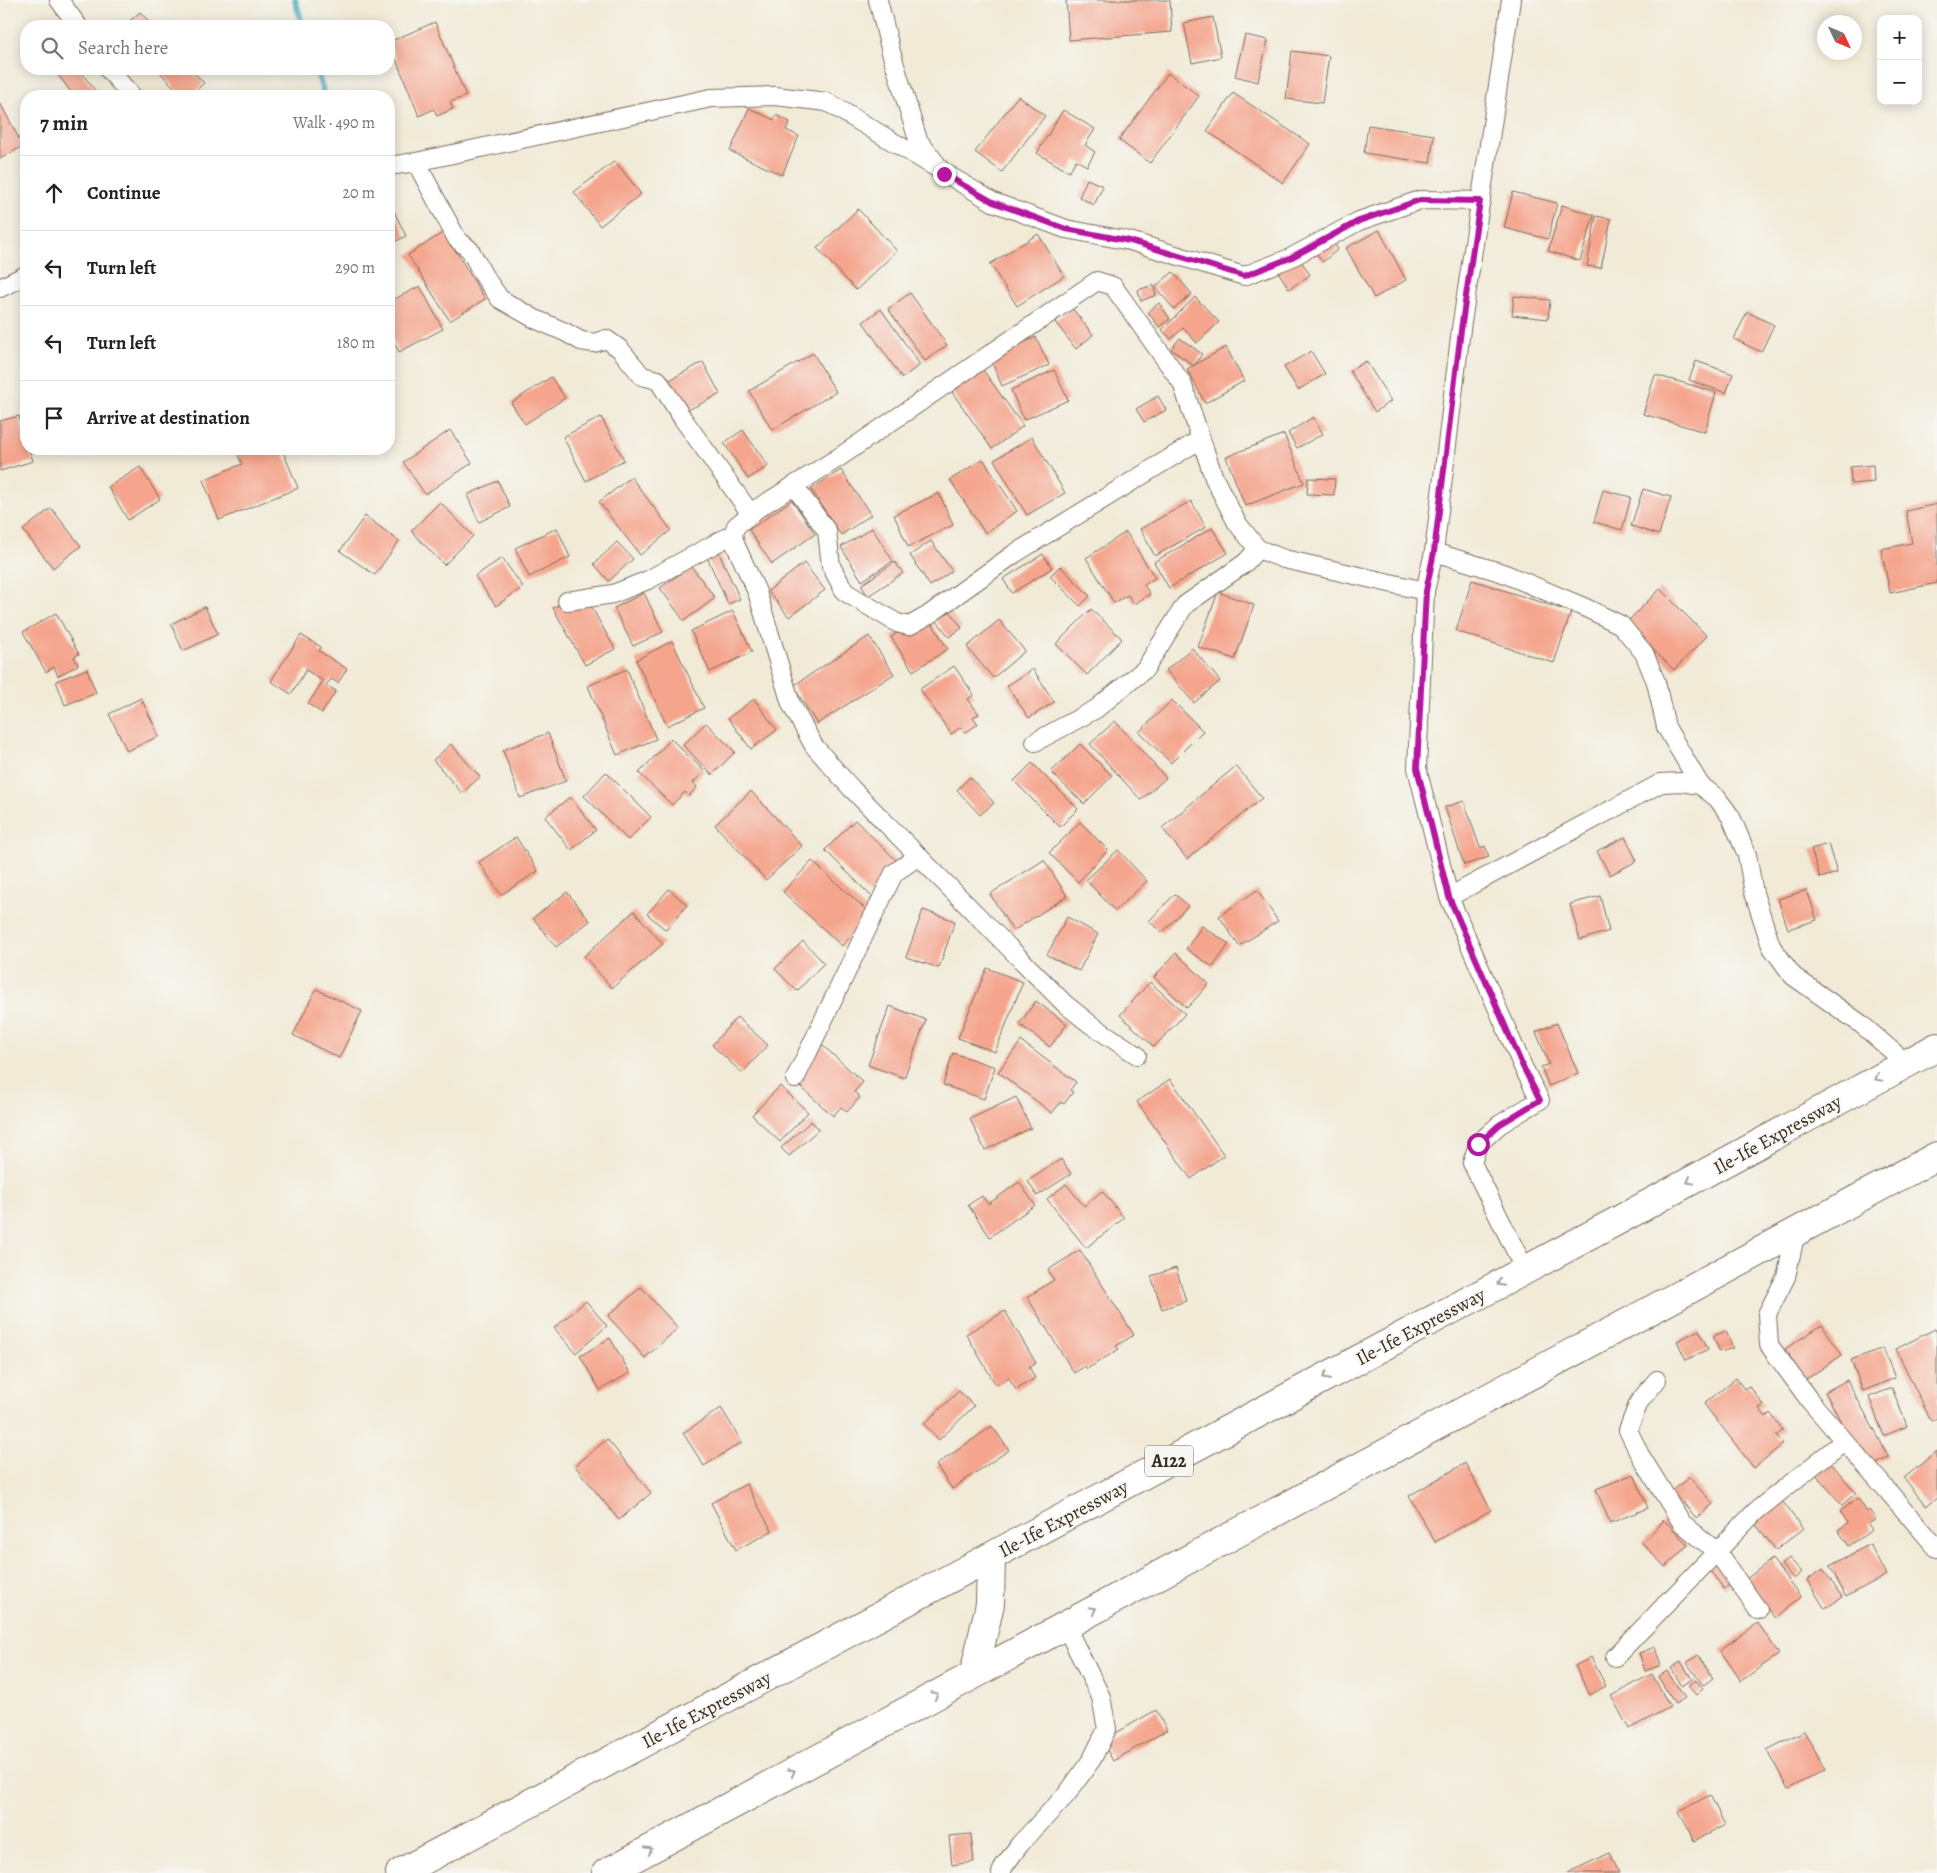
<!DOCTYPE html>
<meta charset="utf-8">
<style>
body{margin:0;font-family:Alegreya,serif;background:#f2f2f2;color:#222}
.controls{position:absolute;right:15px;top:15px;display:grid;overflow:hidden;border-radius:10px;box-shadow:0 2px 12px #0003}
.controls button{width:45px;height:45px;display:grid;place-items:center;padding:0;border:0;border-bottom:1px solid #e0e0e0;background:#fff;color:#222;font:25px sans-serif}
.compass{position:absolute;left:1817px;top:15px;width:45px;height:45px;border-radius:50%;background:#fff;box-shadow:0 2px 12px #0003;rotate:134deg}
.stop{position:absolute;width:15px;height:15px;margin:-11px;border:4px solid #b5179e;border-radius:50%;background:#fff}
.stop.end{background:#b5179e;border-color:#fff;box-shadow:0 1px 5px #0008}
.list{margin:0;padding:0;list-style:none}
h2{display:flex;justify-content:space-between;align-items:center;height:65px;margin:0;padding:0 20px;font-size:21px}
h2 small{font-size:16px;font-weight:400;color:#767676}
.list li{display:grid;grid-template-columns:32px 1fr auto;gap:15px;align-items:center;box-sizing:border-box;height:75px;padding:0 20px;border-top:1px solid #e0e0e0}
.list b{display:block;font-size:19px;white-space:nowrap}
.list em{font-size:16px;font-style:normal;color:#767676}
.icon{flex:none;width:28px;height:28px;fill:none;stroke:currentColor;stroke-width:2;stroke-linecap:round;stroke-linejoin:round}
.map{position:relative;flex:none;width:1937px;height:1873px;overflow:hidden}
.search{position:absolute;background:#fff;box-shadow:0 2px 12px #0003;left:20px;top:20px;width:375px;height:55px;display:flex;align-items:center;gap:12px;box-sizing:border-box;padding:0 18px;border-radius:20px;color:#767676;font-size:19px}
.panel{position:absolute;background:#fff;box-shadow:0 2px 12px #0003;left:20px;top:90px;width:375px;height:365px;border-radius:20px}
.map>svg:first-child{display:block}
</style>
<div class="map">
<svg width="1937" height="1873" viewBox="0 0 1937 1873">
<rect width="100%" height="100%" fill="#f6f6f2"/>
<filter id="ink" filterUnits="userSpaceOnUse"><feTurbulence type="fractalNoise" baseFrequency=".02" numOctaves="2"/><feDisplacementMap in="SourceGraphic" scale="10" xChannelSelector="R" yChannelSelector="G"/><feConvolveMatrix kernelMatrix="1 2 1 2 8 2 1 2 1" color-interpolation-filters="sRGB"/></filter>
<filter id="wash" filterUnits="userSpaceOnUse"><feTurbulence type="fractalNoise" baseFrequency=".0096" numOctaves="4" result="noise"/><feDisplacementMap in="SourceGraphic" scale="20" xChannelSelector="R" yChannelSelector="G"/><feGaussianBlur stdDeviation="1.12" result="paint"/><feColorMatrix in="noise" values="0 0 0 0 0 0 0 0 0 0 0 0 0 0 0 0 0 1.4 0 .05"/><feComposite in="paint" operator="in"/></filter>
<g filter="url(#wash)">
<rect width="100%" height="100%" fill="#f1ead7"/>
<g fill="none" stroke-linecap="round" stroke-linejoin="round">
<g stroke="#3dacbb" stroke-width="6">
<polyline points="295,0 303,26"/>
<polyline points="316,69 323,91"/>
</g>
</g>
<g id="blocks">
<g fill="#f5a58d">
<polygon points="1066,0 1170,0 1172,32 1069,40"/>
<polygon points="140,12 153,26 124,26"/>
<polygon points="1213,17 1221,57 1192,63 1184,23"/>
<polygon points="435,22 466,96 450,102 453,109 437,116 434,109 419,116 389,42"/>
<polygon points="1245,35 1268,40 1258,82 1235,76"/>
<polygon points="1292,51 1329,56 1322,103 1286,99"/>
<polygon points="54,69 79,69 99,96 74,96"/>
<polygon points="157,69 191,69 204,83 190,96 182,96"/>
<polygon points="1168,73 1199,96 1150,163 1119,140"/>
<polygon points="1233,93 1310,144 1283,183 1207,131"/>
<polygon points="1018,96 1045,116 1002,172 975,152"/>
<polygon points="0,103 23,146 0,159"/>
<polygon points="749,108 774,120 776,115 790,122 786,130 799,136 782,175 730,151"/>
<polygon points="1063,110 1095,129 1085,145 1095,152 1087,166 1076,160 1069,172 1037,153"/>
<polygon points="1368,125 1434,135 1430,163 1364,153"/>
<polygon points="615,161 641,194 600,226 574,192"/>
<polygon points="1087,179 1103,186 1094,205 1079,197"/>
<polygon points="1513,192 1557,203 1548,239 1504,228"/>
<polygon points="389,201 406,236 389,245"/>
<polygon points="1562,205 1594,215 1580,261 1548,251"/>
<polygon points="858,209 897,251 856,290 817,248"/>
<polygon points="1596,216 1611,219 1601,268 1587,266"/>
<polygon points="1379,230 1406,280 1374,298 1346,248"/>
<polygon points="1323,231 1338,249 1323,262 1308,244"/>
<polygon points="444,232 485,299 450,321 408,255"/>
<polygon points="1038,234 1064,276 1017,306 990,264"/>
<polygon points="1293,248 1310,275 1289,289 1272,262"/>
<polygon points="1173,272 1192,294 1174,309 1155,287"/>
<polygon points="1153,285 1156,295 1141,301 1138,290"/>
<polygon points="420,286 443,329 399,352 389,333 389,302"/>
<polygon points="910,293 947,345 925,361 888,309"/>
<polygon points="1514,296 1550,300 1548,319 1512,315"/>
<polygon points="1195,297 1219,322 1197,343 1183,328 1171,339 1162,330"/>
<polygon points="1159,303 1170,319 1159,327 1148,312"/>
<polygon points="1072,308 1093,335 1076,349 1055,322"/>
<polygon points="881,309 920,365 902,378 863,322"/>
<polygon points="1747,312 1774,325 1761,352 1734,339"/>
<polygon points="1036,337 1049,365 1002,386 990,358"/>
<polygon points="1180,338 1202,354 1194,366 1171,349"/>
<polygon points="1226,347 1244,381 1205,403 1187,369"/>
<polygon points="1311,351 1325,374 1298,390 1284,367"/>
<polygon points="813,353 836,392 772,430 749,391"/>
<polygon points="1366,361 1391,401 1375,412 1350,371"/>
<polygon points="1696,361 1733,374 1726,393 1689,380"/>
<polygon points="703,362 720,394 682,413 666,382"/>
<polygon points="983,370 1023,426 992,449 952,392"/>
<polygon points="1054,370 1068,400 1024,420 1011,390"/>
<polygon points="1655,375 1716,392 1705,432 1643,414"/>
<polygon points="551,377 565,398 525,424 511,403"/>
<polygon points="1158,396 1166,410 1144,422 1136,409"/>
<polygon points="19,416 26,440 26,449 29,449 33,461 0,471 0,421"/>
<polygon points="601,417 624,460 586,481 563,437"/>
<polygon points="1313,417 1323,434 1297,448 1288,433"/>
<polygon points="450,430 472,463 425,494 403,462"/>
<polygon points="743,430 768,466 748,479 724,443"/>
<polygon points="1284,434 1304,483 1245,506 1226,457"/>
<polygon points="1032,437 1065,493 1027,515 994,460"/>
<polygon points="235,449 282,449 298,488 219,520 203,480 242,464"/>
<polygon points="983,459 1017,511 985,533 950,480"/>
<polygon points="1873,465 1874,482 1851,484 1850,467"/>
<polygon points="140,467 160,499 128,520 108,487"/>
<polygon points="841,470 871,515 841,535 811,489"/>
<polygon points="631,477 671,530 640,555 599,502"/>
<polygon points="1308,478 1335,479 1334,495 1307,494"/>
<polygon points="498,481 510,507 479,522 467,495"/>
<polygon points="1643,489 1671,497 1659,535 1631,526"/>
<polygon points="1603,490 1631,497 1622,530 1594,522"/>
<polygon points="939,493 953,525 908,547 894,515"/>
<polygon points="792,500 815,534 772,564 749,530"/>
<polygon points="1191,501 1206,527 1155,556 1140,529"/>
<polygon points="440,502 473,536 444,565 411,531"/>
<polygon points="1937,504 1937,583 1890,593 1881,549 1912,543 1906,511"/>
<polygon points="51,508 81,546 53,568 23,530"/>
<polygon points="365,516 399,541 375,575 340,551"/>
<polygon points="557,528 570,557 529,577 515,548"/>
<polygon points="872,528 893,561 862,581 841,547"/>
<polygon points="1212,528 1228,553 1169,588 1154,562"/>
<polygon points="1126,532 1155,578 1144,585 1150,594 1134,604 1128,595 1114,603 1086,558"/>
<polygon points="931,541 952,571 930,586 910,555"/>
<polygon points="617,542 633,559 609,581 594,564"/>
<polygon points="718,551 740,599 728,604 707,557"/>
<polygon points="1043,554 1052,568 1012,593 1003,579"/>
<polygon points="502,558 523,587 496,606 475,576"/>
<polygon points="895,562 903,573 868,596 861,585"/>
<polygon points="804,563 825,590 789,617 768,591"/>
<polygon points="691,566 715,598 684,621 660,588"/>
<polygon points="1060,566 1090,596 1080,606 1050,576"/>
<polygon points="1472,580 1571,612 1554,663 1456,631"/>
<polygon points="1660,589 1707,636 1674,670 1626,623"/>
<polygon points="583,592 615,649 585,665 553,608"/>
<polygon points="1218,592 1254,605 1235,659 1198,647"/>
<polygon points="644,593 663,632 633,646 614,608"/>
<polygon points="944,603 962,628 949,637 931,613"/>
<polygon points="205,607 218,634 183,651 171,624"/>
<polygon points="1091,609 1122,639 1087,675 1056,644"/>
<polygon points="733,611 752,652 710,672 691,631"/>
<polygon points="56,613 79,654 74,657 78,665 58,676 54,667 46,672 23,632"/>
<polygon points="926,614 948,649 913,671 891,637"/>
<polygon points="999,620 1025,651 993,678 967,647"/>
<polygon points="301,635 321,647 319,651 347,669 338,683 331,679 326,685 336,691 322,713 308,704 323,681 306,670 291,694 271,681"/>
<polygon points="869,636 894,674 817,724 793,686"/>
<polygon points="672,641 704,708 667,726 636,660"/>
<polygon points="1192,648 1220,681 1194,703 1166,670"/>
<polygon points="954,666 974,695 968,699 979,714 973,717 978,724 965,733 961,727 951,734 920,689"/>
<polygon points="87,669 96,693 65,705 56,681"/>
<polygon points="627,669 656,739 617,755 588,686"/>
<polygon points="1033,669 1054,702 1029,718 1007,686"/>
<polygon points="141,698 159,736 127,751 109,714"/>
<polygon points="754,699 777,730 751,749 728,718"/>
<polygon points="1172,700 1203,731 1171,763 1139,732"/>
<polygon points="1115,721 1166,778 1141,800 1090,744"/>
<polygon points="706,723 735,752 712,775 683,745"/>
<polygon points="548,733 566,781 520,798 503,750"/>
<polygon points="671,739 704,771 693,783 697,787 689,796 685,792 672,805 639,773"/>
<polygon points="451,744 480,777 462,793 433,760"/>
<polygon points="1080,744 1112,776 1084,804 1051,772"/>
<polygon points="1032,763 1078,809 1060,827 1014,781"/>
<polygon points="1236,766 1262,798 1187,859 1162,828"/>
<polygon points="606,772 651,817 628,840 584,796"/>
<polygon points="970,777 994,803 980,815 957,790"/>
<polygon points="751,791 802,846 766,880 715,825"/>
<polygon points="570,797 596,830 571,850 545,817"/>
<polygon points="1464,801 1480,848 1485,846 1489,857 1464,865 1445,807"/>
<polygon points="855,820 905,869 874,899 825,850"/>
<polygon points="1080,822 1108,850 1078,882 1049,853"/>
<polygon points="516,837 538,871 501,895 479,862"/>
<polygon points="1625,837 1637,861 1610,875 1597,851"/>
<polygon points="1828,844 1837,873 1820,878 1811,849"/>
<polygon points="1118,850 1147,881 1115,911 1086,880"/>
<polygon points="1044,860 1067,896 1013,931 990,894"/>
<polygon points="812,861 871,914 842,946 783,892"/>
<polygon points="669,889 687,905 666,930 647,914"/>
<polygon points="1257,890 1278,921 1239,946 1219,916"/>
<polygon points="1807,890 1817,920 1788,929 1778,899"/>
<polygon points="567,892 590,921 556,947 533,918"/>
<polygon points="1175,894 1188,906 1162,933 1149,921"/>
<polygon points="1600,896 1609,931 1580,940 1570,904"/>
<polygon points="923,910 955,921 939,968 906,957"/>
<polygon points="634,911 663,944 612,988 584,956"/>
<polygon points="1067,917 1098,934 1079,971 1047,955"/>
<polygon points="1202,926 1229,944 1213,967 1186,949"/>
<polygon points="803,941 824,963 797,991 775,969"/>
<polygon points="1176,953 1209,984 1187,1008 1154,977"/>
<polygon points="987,968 1023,982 995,1052 958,1038"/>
<polygon points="1150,982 1185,1014 1154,1047 1120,1015"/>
<polygon points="316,989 362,1011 339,1058 293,1035"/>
<polygon points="1036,1001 1067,1024 1050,1047 1019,1024"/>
<polygon points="890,1006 926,1020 904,1078 868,1065"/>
<polygon points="737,1017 768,1045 742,1073 712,1045"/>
<polygon points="1557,1023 1578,1073 1549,1086 1541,1067 1549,1064 1536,1032"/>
<polygon points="1021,1041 1076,1082 1070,1090 1073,1092 1064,1104 1061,1102 1052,1113 998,1072"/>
<polygon points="821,1044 863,1082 854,1092 860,1097 847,1112 841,1107 833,1116 791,1078"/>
<polygon points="953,1053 995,1067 984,1099 943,1085"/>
<polygon points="1170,1079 1224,1155 1191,1179 1137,1102"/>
<polygon points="780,1086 808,1112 780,1142 752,1115"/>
<polygon points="1016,1097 1031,1128 985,1150 970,1119"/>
<polygon points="811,1121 819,1129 789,1156 781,1148"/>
<polygon points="1061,1159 1071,1174 1037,1196 1028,1181"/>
<polygon points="1019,1182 1035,1205 990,1237 968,1205 982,1196 988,1204"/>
<polygon points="1066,1184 1084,1206 1102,1191 1124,1218 1086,1248 1047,1199"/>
<polygon points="1080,1250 1134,1335 1116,1346 1119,1349 1087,1369 1085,1366 1074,1373 1027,1297 1054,1280 1048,1270"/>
<polygon points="1176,1268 1186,1301 1162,1309 1151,1276"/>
<polygon points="641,1287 678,1328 645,1358 608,1316"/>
<polygon points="586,1301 607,1326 576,1353 554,1328"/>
<polygon points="1005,1311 1036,1363 1029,1367 1035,1378 1016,1390 1009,1378 996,1385 966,1334"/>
<polygon points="1822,1325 1842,1355 1805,1380 1785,1349"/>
<polygon points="1935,1329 1937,1333 1937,1418 1931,1421 1896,1349"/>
<polygon points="1699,1330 1708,1349 1686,1360 1677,1341"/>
<polygon points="1726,1331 1733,1348 1720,1352 1713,1336"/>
<polygon points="610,1338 630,1373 600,1390 580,1356"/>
<polygon points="1883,1348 1895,1378 1863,1391 1851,1360"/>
<polygon points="1736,1378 1744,1389 1749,1386 1764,1405 1759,1408 1766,1417 1770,1413 1783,1430 1776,1436 1783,1444 1754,1468 1704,1404"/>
<polygon points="1847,1380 1889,1457 1867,1469 1825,1392"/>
<polygon points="1892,1388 1907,1426 1884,1436 1869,1397"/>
<polygon points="959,1391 974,1406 939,1440 924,1424"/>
<polygon points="721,1408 742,1442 704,1466 683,1433"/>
<polygon points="992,1426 1009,1450 952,1489 936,1465"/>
<polygon points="607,1439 651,1493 619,1520 575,1466"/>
<polygon points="1937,1451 1937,1498 1926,1506 1904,1478"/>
<polygon points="1822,1452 1856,1493 1842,1505 1808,1465"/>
<polygon points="1465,1463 1491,1510 1435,1542 1409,1496"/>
<polygon points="1634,1474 1648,1508 1610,1523 1596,1489"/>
<polygon points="1689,1477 1713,1504 1696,1518 1683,1502 1673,1511 1663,1499"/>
<polygon points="746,1484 772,1531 736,1550 711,1503"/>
<polygon points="1780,1498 1803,1529 1776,1550 1752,1520"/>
<polygon points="1858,1498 1867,1512 1869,1510 1876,1519 1868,1524 1872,1530 1849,1546 1838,1530 1848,1523 1840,1511"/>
<polygon points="1664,1520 1688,1545 1665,1567 1642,1543"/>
<polygon points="1870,1544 1886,1575 1846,1597 1830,1566"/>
<polygon points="1715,1554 1736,1580 1724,1589 1704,1562"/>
<polygon points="1789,1558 1802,1572 1794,1579 1781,1565"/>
<polygon points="1772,1559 1801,1597 1775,1618 1745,1580"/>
<polygon points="1823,1569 1842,1597 1825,1609 1807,1580"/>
<polygon points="1758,1623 1779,1654 1741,1681 1720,1650"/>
<polygon points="1655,1647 1661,1665 1645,1671 1639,1653"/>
<polygon points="1698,1655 1714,1678 1703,1685 1687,1663"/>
<polygon points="1591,1657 1606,1686 1590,1695 1575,1666"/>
<polygon points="1681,1662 1692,1679 1682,1686 1671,1668"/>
<polygon points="1667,1671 1685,1698 1675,1704 1658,1677"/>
<polygon points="1652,1674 1670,1707 1629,1729 1611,1696"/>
<polygon points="1696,1680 1703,1689 1696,1695 1688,1686"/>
<polygon points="1156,1710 1167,1730 1113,1761 1102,1741"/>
<polygon points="1804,1731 1825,1770 1788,1789 1767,1750"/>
<polygon points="1710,1795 1725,1825 1694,1841 1679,1811"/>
<polygon points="971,1834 974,1862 952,1865 949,1836"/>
<polygon points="1610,1853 1619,1873 1567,1873"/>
</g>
</g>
</g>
<g filter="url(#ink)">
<use href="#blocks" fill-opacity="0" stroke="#7b6d5f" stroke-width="1"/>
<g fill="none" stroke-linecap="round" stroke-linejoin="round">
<g stroke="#7b6d5f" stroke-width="20">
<g id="minor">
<polyline points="59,0 78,26"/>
<polyline points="878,0 891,52 918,140 938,166"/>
<polyline points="1511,0 1461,329 1434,552 1425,591 1417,768 1449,897 1523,1067 1540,1100 1499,1125 1478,1144 1472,1163 1525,1270"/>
<polyline points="108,69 132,96"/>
<polyline points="416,162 457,239 470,250 484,276 500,299 535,319 565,332 581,341 594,343 606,339 620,349 642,376 658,380 683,419 751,514"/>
<polyline points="389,166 416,162 711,98 775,96 827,102 993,202 1066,229 1130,241 1244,276 1290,258 1359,221 1420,200 1481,201"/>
<polyline points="0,288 26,275"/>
<polyline points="794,486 827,531 831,566 845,592 897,623 909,626 927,616 1014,554 1201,439"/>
<polyline points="1434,552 1503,573 1586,608 1621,625 1644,653 1656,682 1666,727 1700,785"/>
<polyline points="567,601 613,594 648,580 733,534"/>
<polyline points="1035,742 1096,709 1145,669 1185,605 1245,563 1258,549"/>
<polyline points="1449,897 1661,783 1681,782 1700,785 1717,798 1731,817 1747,855 1754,893 1771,946 1793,976 1861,1024 1906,1063"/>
<polyline points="1137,1055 1090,1024 1065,1004 851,788 814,746 791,704 757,592 735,544 733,534 736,526 758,508 841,456 1097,281 1113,286 1182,383 1214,478 1237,523 1258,549 1284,559 1425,591"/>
<polyline points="795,1079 894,873 919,856"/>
<polyline points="1796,1232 1786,1277 1767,1314 1769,1345 1810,1401 1937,1548"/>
<polyline points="1657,1380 1639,1402 1628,1430 1640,1455 1682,1523 1717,1552 1758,1610"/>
<polyline points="1615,1657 1756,1511 1844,1441"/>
<polyline points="1001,1873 1004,1866 1020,1844 1067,1794 1092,1759 1107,1729 1101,1697 1065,1625"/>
</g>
</g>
<g stroke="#7b6d5f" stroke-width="30">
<g id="trunk">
<polyline points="974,1674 990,1604 991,1557"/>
<polyline points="400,1873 1617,1221 1937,1047"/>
<polyline points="606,1873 1937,1156"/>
</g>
</g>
<use href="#minor" stroke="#fff" stroke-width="18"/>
<use href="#trunk" stroke="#fff" stroke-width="28"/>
</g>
<defs><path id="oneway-chevron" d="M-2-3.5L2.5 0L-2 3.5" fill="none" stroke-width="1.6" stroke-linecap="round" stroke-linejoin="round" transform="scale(1.25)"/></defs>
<g stroke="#a79f9a">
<use href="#oneway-chevron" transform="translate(1878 1078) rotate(151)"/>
<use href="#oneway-chevron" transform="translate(1690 1181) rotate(151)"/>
<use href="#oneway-chevron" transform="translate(1500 1283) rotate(152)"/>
<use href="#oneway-chevron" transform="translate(1326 1376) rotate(152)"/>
<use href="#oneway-chevron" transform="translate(1093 1610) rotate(-28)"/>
<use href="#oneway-chevron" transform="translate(935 1695) rotate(-28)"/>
<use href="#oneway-chevron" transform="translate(792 1772) rotate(-28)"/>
<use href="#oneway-chevron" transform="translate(649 1850) rotate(-28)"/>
</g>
</g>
<g fill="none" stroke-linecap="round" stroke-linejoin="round" filter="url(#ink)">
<polyline stroke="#b5179e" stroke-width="6" points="944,174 993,202 1066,229 1130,241 1244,276 1290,258 1359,221 1420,200 1480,201 1461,330 1434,552 1426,591 1417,768 1449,897 1523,1067 1540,1100 1499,1125 1478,1144"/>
</g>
<g text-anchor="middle" stroke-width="4" stroke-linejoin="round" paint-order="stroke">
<rect fill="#f6f6f2" stroke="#73675e" stroke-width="1" x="1145" y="1445.5" width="48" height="31" rx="4"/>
<g font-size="18" font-weight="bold" fill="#3b2a1e">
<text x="1169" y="1467">A122</text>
</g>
<g font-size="19" fill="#3b2a1e" stroke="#f6f6f2">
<text transform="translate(1777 1134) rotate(-29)" y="7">Ile-Ife Expressway</text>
<text transform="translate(1420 1326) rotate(-28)" y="7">Ile-Ife Expressway</text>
<text transform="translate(1063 1518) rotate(-28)" y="7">Ile-Ife Expressway</text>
<text transform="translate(706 1709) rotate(-28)" y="7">Ile-Ife Expressway</text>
</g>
</g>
</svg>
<div class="controls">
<button>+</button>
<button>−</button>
</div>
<svg class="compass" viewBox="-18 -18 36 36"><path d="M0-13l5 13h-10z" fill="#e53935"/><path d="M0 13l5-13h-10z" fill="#767676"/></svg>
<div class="stop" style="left:1478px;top:1144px"></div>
<div class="stop end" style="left:944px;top:174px"></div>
<div class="search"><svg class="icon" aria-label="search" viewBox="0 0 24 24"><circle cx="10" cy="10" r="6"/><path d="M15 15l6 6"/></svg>Search here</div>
<section class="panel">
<h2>7 min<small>Walk · 490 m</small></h2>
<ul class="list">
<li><svg class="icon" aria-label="ahead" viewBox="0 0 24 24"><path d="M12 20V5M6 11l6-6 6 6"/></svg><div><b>Continue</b></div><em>20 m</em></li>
<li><svg class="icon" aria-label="left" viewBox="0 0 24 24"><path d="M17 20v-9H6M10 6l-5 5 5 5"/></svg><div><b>Turn left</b></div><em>290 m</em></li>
<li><svg class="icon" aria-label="left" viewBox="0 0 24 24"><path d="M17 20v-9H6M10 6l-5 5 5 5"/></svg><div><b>Turn left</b></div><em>180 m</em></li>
<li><svg class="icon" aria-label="arrive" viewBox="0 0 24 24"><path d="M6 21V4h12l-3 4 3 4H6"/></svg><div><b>Arrive at destination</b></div></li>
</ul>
</section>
</div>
